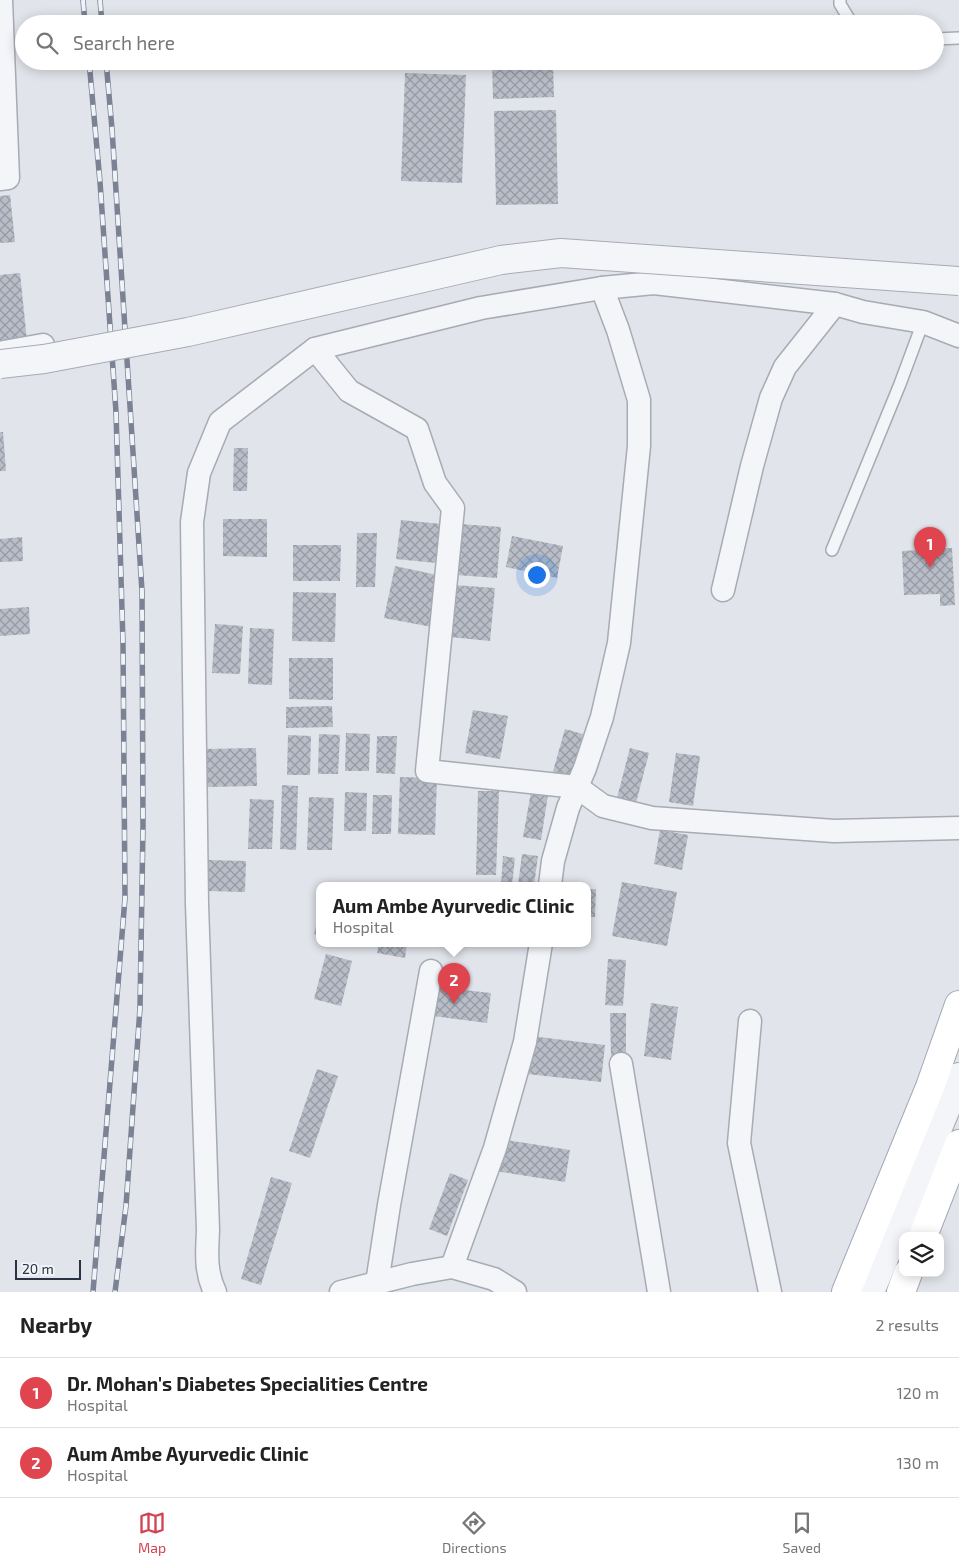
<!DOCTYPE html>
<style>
body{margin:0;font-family:"Exo 2",sans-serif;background:#f6f6f6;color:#222}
.controls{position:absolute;right:15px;bottom:15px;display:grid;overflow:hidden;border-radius:10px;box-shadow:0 2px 12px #0003}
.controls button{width:45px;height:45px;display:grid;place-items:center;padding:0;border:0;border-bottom:1px solid #e0e0e0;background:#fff;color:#222;font:25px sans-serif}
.scale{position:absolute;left:15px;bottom:12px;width:66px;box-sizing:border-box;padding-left:5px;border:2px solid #293142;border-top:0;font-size:14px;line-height:18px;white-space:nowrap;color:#293142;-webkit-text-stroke:4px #f0f3f7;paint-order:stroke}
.you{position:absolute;left:536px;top:574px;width:18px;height:18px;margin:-12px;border:4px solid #fff;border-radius:50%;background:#1a73e8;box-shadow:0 0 0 8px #1a73e833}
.badge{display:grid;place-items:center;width:32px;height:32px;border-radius:50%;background:#d24351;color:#fff;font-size:16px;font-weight:700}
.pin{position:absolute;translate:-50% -41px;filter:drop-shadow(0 1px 2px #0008)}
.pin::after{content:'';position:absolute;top:26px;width:18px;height:15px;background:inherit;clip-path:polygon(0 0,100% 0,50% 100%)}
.popup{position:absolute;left:316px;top:882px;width:275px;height:65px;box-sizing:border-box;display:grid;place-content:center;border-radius:10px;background:#fff;filter:drop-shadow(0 1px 4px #0005);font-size:16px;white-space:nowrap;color:#767676}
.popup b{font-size:19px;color:#222}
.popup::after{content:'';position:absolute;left:50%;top:100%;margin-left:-10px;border:10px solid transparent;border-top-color:#fff}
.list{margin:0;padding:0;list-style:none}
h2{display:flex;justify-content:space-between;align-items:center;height:65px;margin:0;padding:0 20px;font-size:21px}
h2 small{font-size:16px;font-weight:400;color:#767676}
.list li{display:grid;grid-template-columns:32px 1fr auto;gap:15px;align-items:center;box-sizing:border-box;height:70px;padding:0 20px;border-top:1px solid #e0e0e0}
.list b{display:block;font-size:19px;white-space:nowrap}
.list p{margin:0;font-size:16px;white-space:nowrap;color:#767676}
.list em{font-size:16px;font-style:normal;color:#767676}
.icon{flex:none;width:28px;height:28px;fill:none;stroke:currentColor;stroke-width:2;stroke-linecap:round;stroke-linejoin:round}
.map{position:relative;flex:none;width:959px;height:1292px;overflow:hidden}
.search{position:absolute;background:#fff;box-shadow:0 2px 12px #0003;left:15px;right:15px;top:15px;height:55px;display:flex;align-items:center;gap:12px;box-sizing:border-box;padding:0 18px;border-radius:28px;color:#767676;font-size:19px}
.sheet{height:205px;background:#fff}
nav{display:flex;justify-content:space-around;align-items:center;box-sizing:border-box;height:70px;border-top:1px solid #e0e0e0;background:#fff;font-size:14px;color:#767676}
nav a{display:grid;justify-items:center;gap:2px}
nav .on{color:#d24351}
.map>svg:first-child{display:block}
</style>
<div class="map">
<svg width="959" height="1292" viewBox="0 0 959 1292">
<defs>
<pattern id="building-cross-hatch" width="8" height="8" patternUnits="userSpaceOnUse" patternTransform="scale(1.25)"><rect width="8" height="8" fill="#b8bdc7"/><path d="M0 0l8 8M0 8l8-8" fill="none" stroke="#969aa3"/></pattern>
</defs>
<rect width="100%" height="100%" fill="#e1e4ea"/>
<g fill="url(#building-cross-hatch)">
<polygon points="404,21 428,22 428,24 404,24"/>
<polygon points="398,61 467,61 467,67 398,63"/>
<polygon points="492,61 553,61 554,97 493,99"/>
<polygon points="405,73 466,75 462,183 401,181"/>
<polygon points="556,110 558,204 496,205 494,111"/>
<polygon points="10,195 15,242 0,243 0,196"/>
<polygon points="20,273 27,341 0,344 0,275"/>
<polygon points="0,432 3,432 6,471 0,471"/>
<polygon points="234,448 248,448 247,491 233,491"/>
<polygon points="223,519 267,519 267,557 223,556"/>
<polygon points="401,520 441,524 436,563 396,559"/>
<polygon points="460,524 501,527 497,578 456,575"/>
<polygon points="357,533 377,533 375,587 356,587"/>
<polygon points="512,536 563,546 557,578 506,567"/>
<polygon points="22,537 23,561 0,562 0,539"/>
<polygon points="293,545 341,545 340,581 293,581"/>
<polygon points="952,548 955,605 940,606 940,594 904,595 902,551"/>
<polygon points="395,566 442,576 432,627 384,618"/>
<polygon points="454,585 495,588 490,641 450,637"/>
<polygon points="293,592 336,593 335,642 292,641"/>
<polygon points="29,607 30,634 0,636 0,609"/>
<polygon points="215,624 243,626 240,674 212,673"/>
<polygon points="250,628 274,629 272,685 248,684"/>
<polygon points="289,658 333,658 333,700 289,699"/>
<polygon points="332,706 333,727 286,728 286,707"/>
<polygon points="473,710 508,716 500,759 465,753"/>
<polygon points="565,729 583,734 570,780 552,775"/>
<polygon points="346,733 370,734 369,771 345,771"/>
<polygon points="319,734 340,735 338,774 318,774"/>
<polygon points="288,735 311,736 310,775 287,775"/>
<polygon points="377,736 397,736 395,774 376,773"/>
<polygon points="256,748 257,786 207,787 206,749"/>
<polygon points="630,748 649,753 636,803 617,798"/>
<polygon points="676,753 700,756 693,806 669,802"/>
<polygon points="400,777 437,778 435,835 398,834"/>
<polygon points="282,785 298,786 296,850 280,849"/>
<polygon points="478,791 499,791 496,875 476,875"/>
<polygon points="345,792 367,793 366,831 344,831"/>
<polygon points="531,792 548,795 541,840 523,837"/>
<polygon points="373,795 392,795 391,834 372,834"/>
<polygon points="309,797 334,798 332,850 307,850"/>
<polygon points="250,799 274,800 272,849 248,849"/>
<polygon points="660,830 688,835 682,870 654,864"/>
<polygon points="522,854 538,856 534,885 518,885"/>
<polygon points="503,856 515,858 512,885 501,885"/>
<polygon points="208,860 246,861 245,892 207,891"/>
<polygon points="622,882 677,892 667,946 612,936"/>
<polygon points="588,889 596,889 595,917 588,917"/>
<polygon points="320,910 320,935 314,934"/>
<polygon points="379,943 407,943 405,958 377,953"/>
<polygon points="326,954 352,961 341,1006 314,999"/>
<polygon points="608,959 626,960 623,1006 605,1005"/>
<polygon points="437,987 491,993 487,1023 433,1016"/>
<polygon points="651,1003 678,1007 671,1060 644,1056"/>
<polygon points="610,1013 626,1013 626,1057 611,1057"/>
<polygon points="531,1036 605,1045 601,1082 527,1074"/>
<polygon points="317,1069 338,1076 310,1158 289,1151"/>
<polygon points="500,1139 570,1150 565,1182 495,1171"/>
<polygon points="450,1173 468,1180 447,1236 429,1229"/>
<polygon points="271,1177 292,1183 261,1285 241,1279"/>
</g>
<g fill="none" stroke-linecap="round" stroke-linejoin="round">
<g stroke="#a6abb4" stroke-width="14">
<g id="service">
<polyline points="840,0 840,4 852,24"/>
<polyline points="935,39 959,38"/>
<polyline points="832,550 900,384 923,322"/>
</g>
</g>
<g stroke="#a6abb4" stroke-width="25">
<g id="minor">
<polyline points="0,179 8,178 1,0"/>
<polyline points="315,349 349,391 417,429 435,483 453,508 427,771 577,787 603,806 652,818 834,831 959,828"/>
<polyline points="4,352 43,345"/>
<polyline points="723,590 752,466 771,398 785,367 835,304"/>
<polyline points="550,885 553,861 568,808 585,768 602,717 619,643 639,446 639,400 618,330 602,288"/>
<polyline points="750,1021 739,1143 770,1292"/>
<polyline points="621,1064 659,1292"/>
<polyline points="377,1283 389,1205 431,971"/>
<path d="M215,1292C205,1271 207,1253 208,1230L197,904L192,522L199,473L220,422L315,349L481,308L602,288L654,283L835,304L863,312L923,322L959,336"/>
<polyline points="341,1292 412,1274 452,1267"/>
<polyline points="515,1292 494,1279 452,1267 495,1148 525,1042 541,943"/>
</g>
</g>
<g stroke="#a6abb4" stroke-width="30">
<polyline id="tertiary" points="870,1292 959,1077"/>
</g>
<g stroke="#a0a8b6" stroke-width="30">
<g id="primary">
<polyline points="923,1236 959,1144"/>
<polyline points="846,1292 930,1087 959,1005"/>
<polyline points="901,1292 908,1273"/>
</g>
</g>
<use href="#service" stroke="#f4f5f8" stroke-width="11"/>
<use href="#minor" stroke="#f4f5f8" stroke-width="22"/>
<use href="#tertiary" stroke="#f4f5f8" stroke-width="28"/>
<use href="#primary" stroke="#fff" stroke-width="28"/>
<g stroke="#7a8294" stroke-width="5.5">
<g id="rail">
<polyline points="83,0 85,24"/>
<polyline points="100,0 102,24"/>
<polyline points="89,61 100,182 116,412 123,643 125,898 93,1292"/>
<polyline points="106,61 112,129 142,591 143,826 140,1008 126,1206 115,1292"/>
</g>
</g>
<use href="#rail" stroke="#f0f3f7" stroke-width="4" stroke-dasharray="11" stroke-linecap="butt"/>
<g stroke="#a6abb4" stroke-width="30" stroke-linecap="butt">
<polyline id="tertiary-bridge" points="0,364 44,359 188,332 501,260 561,253 959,281"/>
</g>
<use href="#tertiary-bridge" stroke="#f4f5f8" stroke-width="28"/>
</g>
</svg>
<div class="controls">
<button><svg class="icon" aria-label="layers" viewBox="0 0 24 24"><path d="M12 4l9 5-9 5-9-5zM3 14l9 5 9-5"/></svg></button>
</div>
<div class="scale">20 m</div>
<div class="you"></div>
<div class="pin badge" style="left:930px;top:568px;background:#e0444e">1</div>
<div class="pin badge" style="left:454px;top:1004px;background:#e0444e">2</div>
<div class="popup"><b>Aum Ambe Ayurvedic Clinic</b>Hospital</div>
<div class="search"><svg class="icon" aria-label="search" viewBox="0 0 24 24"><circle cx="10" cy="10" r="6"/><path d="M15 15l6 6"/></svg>Search here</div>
</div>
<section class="sheet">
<h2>Nearby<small>2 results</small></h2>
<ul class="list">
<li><span class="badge" style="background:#e0444e">1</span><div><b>Dr. Mohan's Diabetes Specialities Centre</b><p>Hospital</p></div><em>120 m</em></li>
<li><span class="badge" style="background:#e0444e">2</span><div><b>Aum Ambe Ayurvedic Clinic</b><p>Hospital</p></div><em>130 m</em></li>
</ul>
</section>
<nav>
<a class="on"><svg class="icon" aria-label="map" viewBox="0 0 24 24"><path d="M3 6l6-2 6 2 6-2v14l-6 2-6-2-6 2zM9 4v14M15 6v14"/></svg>Map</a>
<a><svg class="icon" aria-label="directions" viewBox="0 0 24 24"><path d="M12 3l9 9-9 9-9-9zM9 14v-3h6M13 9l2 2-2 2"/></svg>Directions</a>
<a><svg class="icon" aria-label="saved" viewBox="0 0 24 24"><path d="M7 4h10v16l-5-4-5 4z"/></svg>Saved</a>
</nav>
